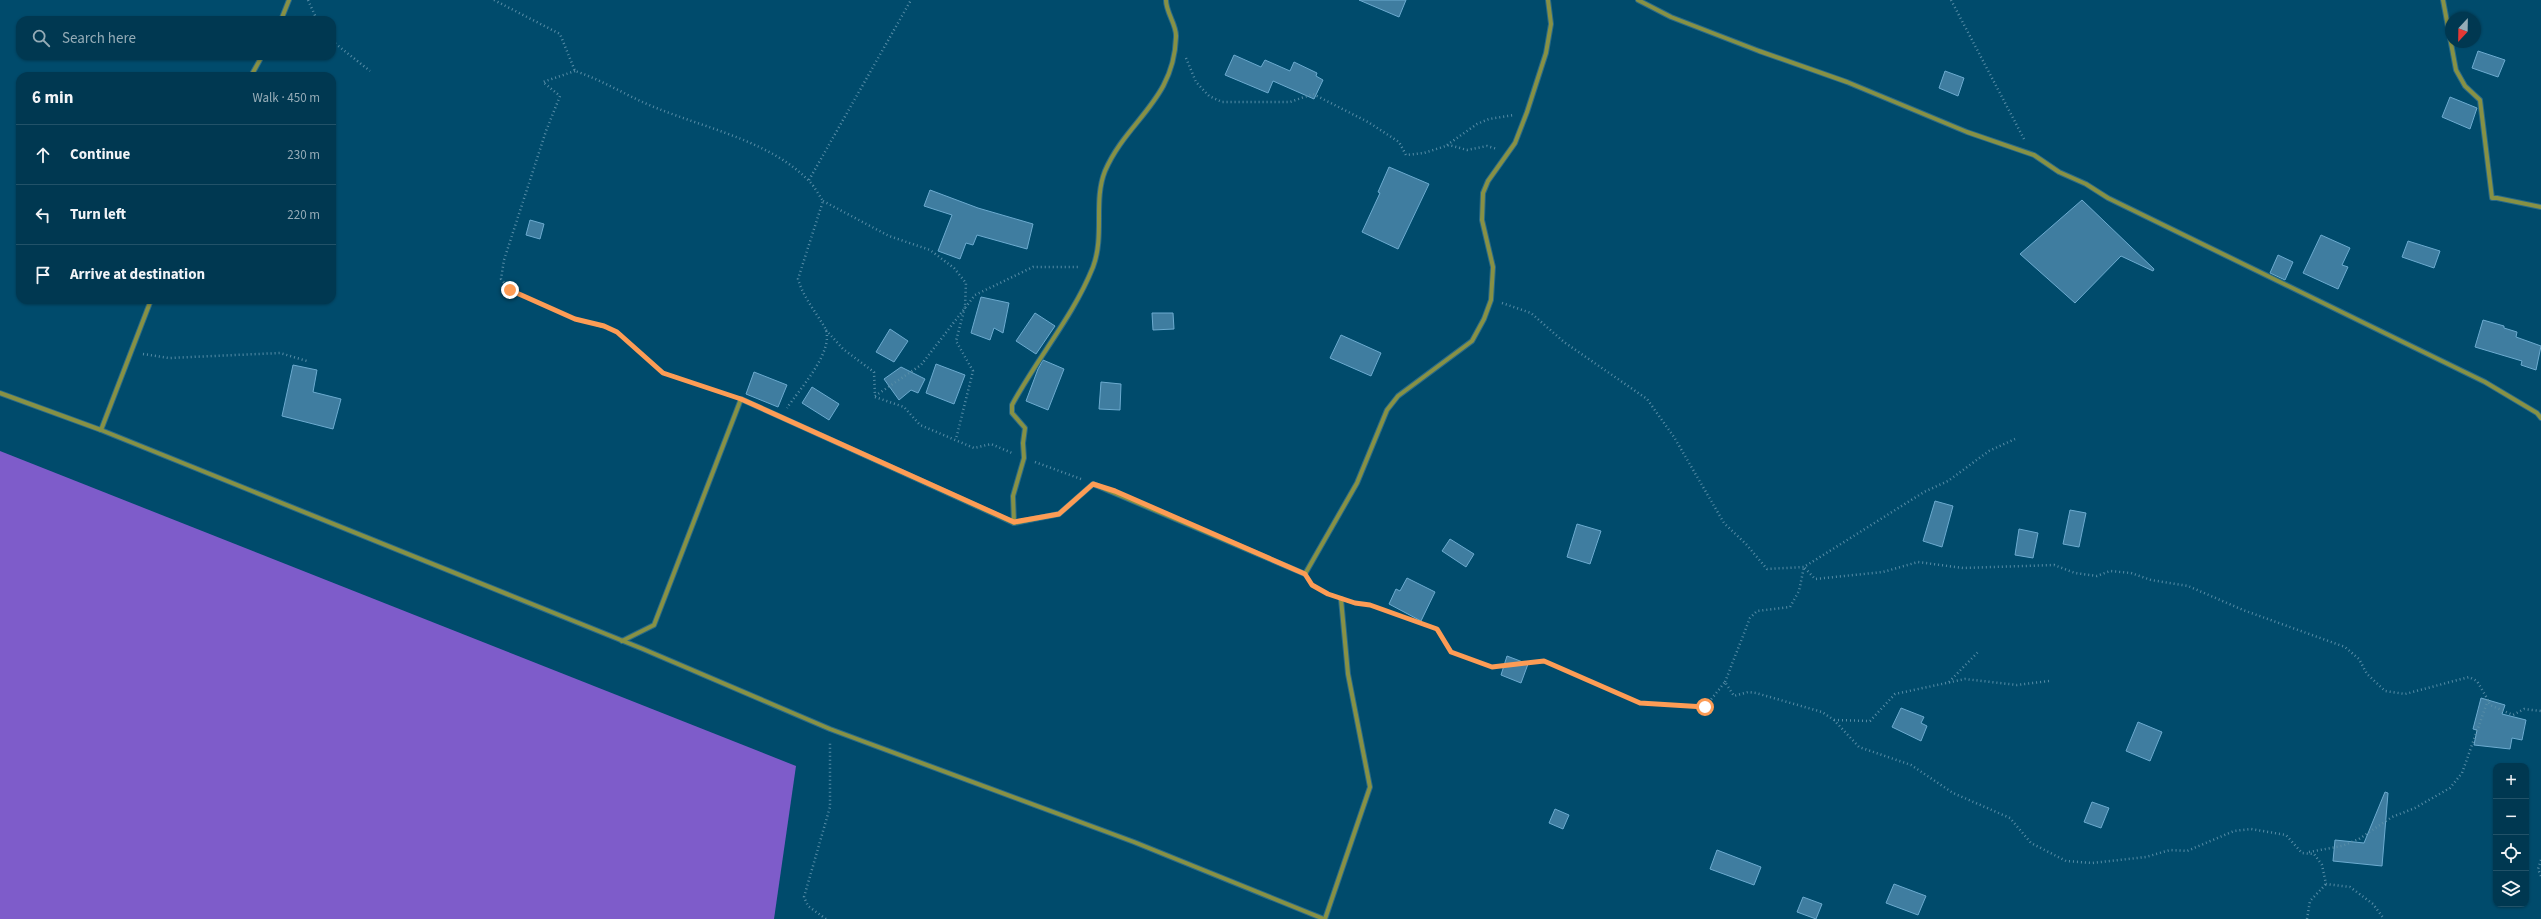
<!DOCTYPE html>
<meta charset="utf-8">
<style>
body{margin:0;font-family:"Source Sans 3",sans-serif;background:#0e435b;color:#f1f3f6}
.controls{position:absolute;right:12px;bottom:12px;display:grid;overflow:hidden;border-radius:8px;box-shadow:0 1px 3px #0004}
.controls button{width:36px;height:36px;display:grid;place-items:center;padding:0;border:0;border-bottom:1px solid #225268;background:#003851;color:#f1f3f6;font:20px sans-serif}
.compass{position:absolute;left:2445px;top:12px;width:36px;height:36px;border-radius:50%;background:#003851;box-shadow:0 1px 3px #0004;rotate:202deg}
.stop{position:absolute;width:12px;height:12px;margin:-9px;border:3px solid #fd9c55;border-radius:50%;background:#fff}
.stop.end{background:#fd9c55;border-color:#fff;box-shadow:0 1px 4px #0008}
.list{margin:0;padding:0;list-style:none}
h2{display:flex;justify-content:space-between;align-items:center;height:52px;margin:0;padding:0 16px;font-size:17px}
h2 small{font-size:13px;font-weight:400;color:#95acb7}
.list li{display:grid;grid-template-columns:26px 1fr auto;gap:12px;align-items:center;box-sizing:border-box;height:60px;padding:0 16px;border-top:1px solid #225268}
.list b{display:block;font-size:15px;white-space:nowrap}
.list em{font-size:13px;font-style:normal;color:#95acb7}
.icon{flex:none;width:22px;height:22px;fill:none;stroke:currentColor;stroke-width:2;stroke-linecap:round;stroke-linejoin:round}
.map{position:relative;flex:none;width:2541px;height:919px;overflow:hidden}
.search{position:absolute;background:#003851;box-shadow:0 1px 3px #0004;left:16px;top:16px;width:320px;height:44px;display:flex;align-items:center;gap:10px;box-sizing:border-box;padding:0 14px;border-radius:12px;color:#95acb7;font-size:15px}
.panel{position:absolute;background:#003851;box-shadow:0 1px 3px #0004;left:16px;top:72px;width:320px;height:232px;border-radius:12px}
.map>svg:first-child{display:block}
</style>
<div class="map">
<svg width="2541" height="919" viewBox="0 0 2541 919">
<rect width="100%" height="100%" fill="#004b6c"/>
<polygon fill="#7e5cca" points="0,451 796,766 774,919 0,919"/>
<g fill="#3f7da0" stroke="#6cabd0">
<polygon points="1359,0 1406,0 1399,17"/>
<polygon points="2478,51 2505,60 2498,77 2472,68"/>
<polygon points="1234,55 1261,67 1265,60 1290,71 1294,62 1317,73 1316,76 1323,80 1314,99 1273,81 1268,93 1225,75"/>
<polygon points="1945,71 1964,78 1958,96 1939,88"/>
<polygon points="2450,97 2477,108 2470,129 2442,117"/>
<polygon points="1389,167 1429,184 1398,249 1362,232 1380,193 1378,192"/>
<polygon points="930,190 978,208 1033,224 1027,249 977,235 973,245 966,243 960,259 938,251 952,215 924,206"/>
<polygon points="2082,200 2154,269 2153,271 2121,256 2075,303 2020,254"/>
<polygon points="530,220 544,224 540,239 526,235"/>
<polygon points="2321,235 2350,248 2342,265 2348,267 2338,289 2303,273"/>
<polygon points="2408,241 2440,251 2434,268 2402,257"/>
<polygon points="2278,255 2293,262 2285,280 2270,273"/>
<polygon points="981,297 1009,303 1003,333 994,328 990,340 971,333"/>
<polygon points="1035,313 1055,326 1036,354 1016,341"/>
<polygon points="1152,313 1173,313 1174,329 1153,330"/>
<polygon points="2483,320 2504,326 2504,328 2517,332 2516,337 2541,346 2536,370 2521,365 2522,361 2475,347"/>
<polygon points="890,329 908,341 894,362 876,352"/>
<polygon points="1341,335 1381,353 1371,376 1330,358"/>
<polygon points="1043,360 1064,369 1048,410 1026,401 1038,369"/>
<polygon points="936,364 965,375 954,404 926,393"/>
<polygon points="293,365 317,370 313,392 341,399 333,429 282,416"/>
<polygon points="901,367 925,379 918,393 911,390 899,400 884,379"/>
<polygon points="754,372 787,385 778,407 746,394"/>
<polygon points="1101,382 1121,384 1120,410 1099,409"/>
<polygon points="812,387 839,404 829,420 802,403"/>
<polygon points="1935,501 1953,506 1942,547 1923,541"/>
<polygon points="2070,510 2086,513 2079,547 2063,544"/>
<polygon points="1577,524 1601,531 1590,564 1567,557"/>
<polygon points="2019,529 2038,533 2033,558 2015,555"/>
<polygon points="1450,539 1474,554 1466,567 1442,551"/>
<polygon points="1407,578 1435,592 1421,621 1389,604 1396,589 1400,591"/>
<polygon points="1507,656 1528,664 1521,683 1501,675"/>
<polygon points="2481,698 2505,705 2502,714 2526,720 2522,740 2512,738 2510,749 2474,745 2477,730 2473,729"/>
<polygon points="1901,708 1924,717 1921,723 1927,726 1921,741 1892,727"/>
<polygon points="2138,722 2162,732 2150,761 2126,751"/>
<polygon points="2385,792 2388,793 2382,866 2333,861 2335,840 2364,843"/>
<polygon points="2092,802 2109,808 2101,828 2084,822"/>
<polygon points="1555,809 1569,815 1563,829 1549,823"/>
<polygon points="1717,850 1761,867 1754,885 1710,869"/>
<polygon points="1894,884 1926,896 1918,915 1886,903"/>
<polygon points="1803,897 1822,904 1816,919 1797,912"/>
</g>
<g fill="none" stroke-linecap="round" stroke-linejoin="round">
<g stroke="#296a88" stroke-width="6">
<g id="street">
<polyline points="1638,0 1671,17 1759,51 1847,82 1967,132 2034,155 2059,172 2086,184 2108,198 2485,382 2537,413 2541,418"/>
<polyline points="2443,0 2456,70 2465,86 2480,100 2492,198 2497,198 2541,207"/>
<polyline points="281,20 289,0"/>
<polyline points="251,76 262,56"/>
<polyline points="0,393 101,430 643,649 830,729 1134,842 1324,919"/>
<polyline points="101,430 151,300"/>
<path d="M1014,523L1013,496L1024,458L1023,443L1025,428L1012,413V405C1037,358 1073,317 1093,267C1105,235 1093,201 1105,171C1127,120 1174,101 1176,37C1177,25 1166,13 1166,0"/>
<polyline points="622,641 654,625 741,399 1014,523 1059,514 1093,484 1305,574 1357,483 1387,410 1398,396 1472,341 1484,319 1491,300 1493,267 1482,220 1483,193 1488,181 1515,143 1527,112 1546,53 1551,24 1548,0"/>
<polyline points="1325,919 1370,787 1348,674 1341,599"/>
</g>
</g>
<g stroke="#568da7" stroke-width="2.5" stroke-dasharray="1 3" stroke-linecap="butt">
<polyline points="308,0 317,20"/>
<path d="M494,0L560,34L575,71C605,81 630,98 659,109C706,128 770,142 807,179C814,185 818,194 823,201L798,279C803,297 816,312 825,328C836,350 798,391 787,408"/>
<polyline points="1951,0 2024,139"/>
<polyline points="332,41 370,71"/>
<polyline points="1186,58 1196,82 1209,96 1222,102 1290,102 1313,94 1368,122 1399,142 1406,155 1424,153 1449,145 1467,150 1487,146 1497,149"/>
<polyline points="575,71 543,82 560,96 546,131 504,260 501,279 510,290 566,315 617,332 663,373 731,396"/>
<polyline points="1447,145 1477,124 1489,119 1514,115"/>
<polyline points="809,180 911,0"/>
<polyline points="823,201 889,236 930,250 954,268 966,283 965,307 956,341 973,371 956,439"/>
<polyline points="1502,303 1531,313 1564,342 1647,399 1674,437 1724,523 1746,544 1767,569 1804,567 1924,492 1948,481 1989,451 2015,439"/>
<polyline points="826,330 843,349 874,372 875,396"/>
<polyline points="143,354 169,358 280,353 307,361"/>
<polyline points="875,396 921,365 975,295 1033,267 1080,267"/>
<polyline points="875,397 904,407 920,425 974,448 991,444 1012,453"/>
<polyline points="1035,462 1081,479"/>
<polyline points="1311,583 1330,595"/>
<polyline points="1352,603 1371,605 1437,629 1451,652 1492,667 1543,661 1640,703 1705,707 1725,682 1734,696 1748,692 1756,693 1822,712 1834,720 1859,747 1911,765 1953,793 2010,818 2031,843 2066,861 2092,863 2146,857 2170,850 2187,851 2234,831 2251,829 2286,835 2302,853 2314,854 2322,865 2326,884 2350,887 2373,904 2384,919"/>
<polyline points="1725,682 1750,618 1757,611 1790,607 1799,591 1804,567 1815,579 1883,572 1918,562 1963,568 2054,565 2075,573 2097,576 2110,571 2131,573 2151,580 2188,586 2243,610 2345,647 2359,659 2367,674 2385,691 2405,694 2469,677 2477,681 2488,700"/>
<polyline points="1949,682 1978,652"/>
<polyline points="1834,720 1870,721 1895,694 1965,679 2017,685 2049,681"/>
<polyline points="2309,852 2342,846 2359,839 2392,817 2415,808 2450,788 2462,773 2488,700 2490,705 2513,715 2524,709 2541,711"/>
<polyline points="2541,860 2538,869 2541,876"/>
<polyline points="826,919 808,906 804,897 830,807 830,742"/>
<polyline points="2307,919 2310,901 2326,884"/>
</g>
<use href="#street" stroke="#879145" stroke-width="4"/>
</g>
<g fill="none" stroke-linecap="round" stroke-linejoin="round">
<polyline stroke="#fd9c55" stroke-width="5" points="510,290 575,319 604,326 617,332 663,373 741,399 1014,522 1059,514 1093,484 1115,491 1305,574 1312,585 1328,594 1355,603 1370,605 1437,629 1451,652 1492,667 1544,661 1640,703 1705,707"/>
</g>
</svg>
<div class="controls">
<button>+</button>
<button>−</button>
<button><svg class="icon" aria-label="locate" viewBox="0 0 24 24"><circle cx="12" cy="12" r="6"/><path d="M12 2v4M12 18v4M2 12h4M18 12h4"/></svg></button>
<button><svg class="icon" aria-label="layers" viewBox="0 0 24 24"><path d="M12 4l9 5-9 5-9-5zM3 14l9 5 9-5"/></svg></button>
</div>
<svg class="compass" viewBox="-18 -18 36 36"><path d="M0-13l5 13h-10z" fill="#e53935"/><path d="M0 13l5-13h-10z" fill="#95acb7"/></svg>
<div class="stop" style="left:1705px;top:707px"></div>
<div class="stop end" style="left:510px;top:290px"></div>
<div class="search"><svg class="icon" aria-label="search" viewBox="0 0 24 24"><circle cx="10" cy="10" r="6"/><path d="M15 15l6 6"/></svg>Search here</div>
<section class="panel">
<h2>6 min<small>Walk · 450 m</small></h2>
<ul class="list">
<li><svg class="icon" aria-label="ahead" viewBox="0 0 24 24"><path d="M12 20V5M6 11l6-6 6 6"/></svg><div><b>Continue</b></div><em>230 m</em></li>
<li><svg class="icon" aria-label="left" viewBox="0 0 24 24"><path d="M17 20v-9H6M10 6l-5 5 5 5"/></svg><div><b>Turn left</b></div><em>220 m</em></li>
<li><svg class="icon" aria-label="arrive" viewBox="0 0 24 24"><path d="M6 21V4h12l-3 4 3 4H6"/></svg><div><b>Arrive at destination</b></div></li>
</ul>
</section>
</div>
